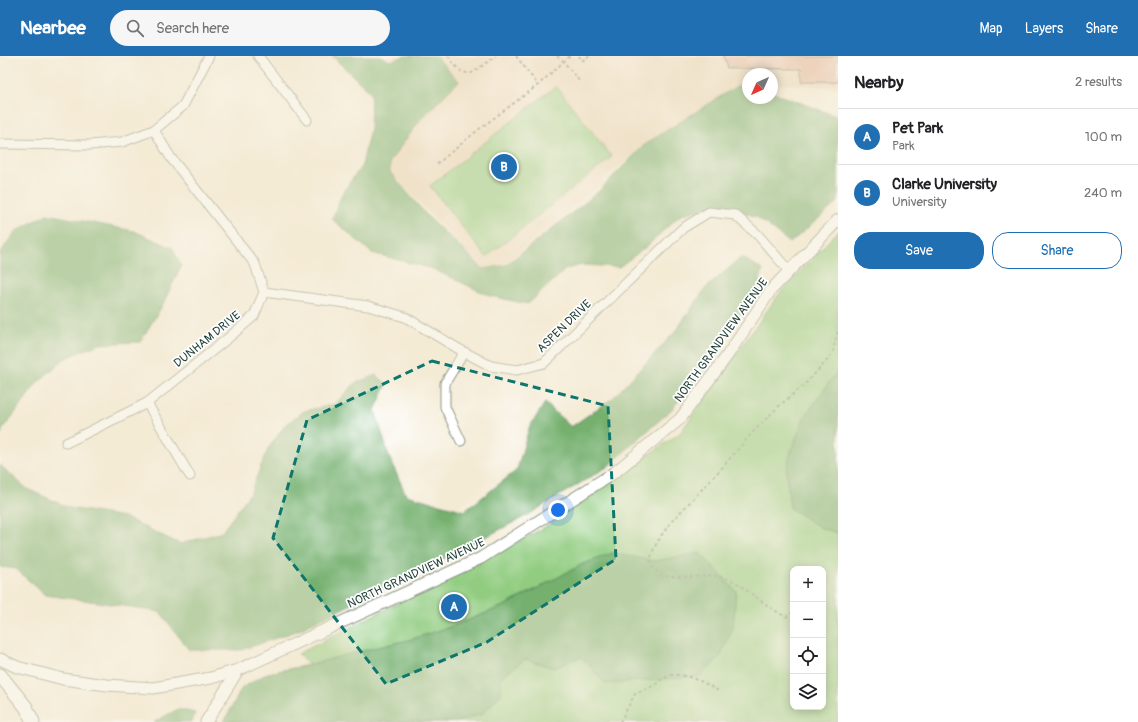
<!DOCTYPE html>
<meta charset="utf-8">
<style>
body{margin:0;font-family:Pangolin,sans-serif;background:#f6f6f6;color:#202124}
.controls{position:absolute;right:12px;bottom:12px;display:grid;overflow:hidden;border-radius:8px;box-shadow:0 2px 10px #0003}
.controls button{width:36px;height:36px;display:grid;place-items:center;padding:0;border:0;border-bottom:1px solid #e0e0e0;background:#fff;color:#202124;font:20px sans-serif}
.compass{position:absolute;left:742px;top:12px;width:36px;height:36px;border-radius:50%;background:#fff;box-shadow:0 2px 10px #0003;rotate:225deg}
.you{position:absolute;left:558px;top:454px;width:14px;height:14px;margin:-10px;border:3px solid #fff;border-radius:50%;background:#1a73e8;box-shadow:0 0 0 6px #1a73e833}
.badge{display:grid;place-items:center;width:26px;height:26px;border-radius:50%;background:#1f6fb2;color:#fff;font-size:13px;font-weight:700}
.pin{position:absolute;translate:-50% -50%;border:2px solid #fff;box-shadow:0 1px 4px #0006}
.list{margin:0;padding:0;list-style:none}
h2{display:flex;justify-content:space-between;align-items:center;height:52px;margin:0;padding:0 16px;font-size:17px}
h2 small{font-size:13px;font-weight:400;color:#757577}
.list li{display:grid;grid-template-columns:26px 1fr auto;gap:12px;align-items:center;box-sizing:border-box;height:56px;padding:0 16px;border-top:1px solid #e0e0e0}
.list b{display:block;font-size:15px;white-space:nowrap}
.list p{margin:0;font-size:13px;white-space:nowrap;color:#757577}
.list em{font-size:13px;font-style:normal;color:#757577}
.actions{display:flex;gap:8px;padding:12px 16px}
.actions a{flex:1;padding:9px 0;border:1px solid #1f6fb2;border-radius:16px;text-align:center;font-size:14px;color:#1f6fb2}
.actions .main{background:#1f6fb2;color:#fff}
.icon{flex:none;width:22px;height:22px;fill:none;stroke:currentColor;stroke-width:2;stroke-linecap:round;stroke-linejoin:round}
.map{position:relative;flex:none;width:838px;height:666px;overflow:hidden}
header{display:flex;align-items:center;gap:24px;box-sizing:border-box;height:56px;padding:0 20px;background:#1f6fb2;color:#fff}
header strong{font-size:19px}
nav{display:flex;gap:22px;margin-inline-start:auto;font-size:14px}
.search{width:280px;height:36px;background:#f6f6f6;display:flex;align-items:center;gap:10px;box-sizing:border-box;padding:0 14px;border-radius:22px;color:#757577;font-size:15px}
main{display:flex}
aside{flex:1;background:#fff}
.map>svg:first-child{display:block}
</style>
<header>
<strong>Nearbee</strong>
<div class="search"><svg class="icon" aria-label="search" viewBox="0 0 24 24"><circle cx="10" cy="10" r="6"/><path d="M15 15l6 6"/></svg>Search here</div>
<nav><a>Map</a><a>Layers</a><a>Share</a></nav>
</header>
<main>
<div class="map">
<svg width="838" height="666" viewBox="0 0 838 666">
<rect width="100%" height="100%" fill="#fff"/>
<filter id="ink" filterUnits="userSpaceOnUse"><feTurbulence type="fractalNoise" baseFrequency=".025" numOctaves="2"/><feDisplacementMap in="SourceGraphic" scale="8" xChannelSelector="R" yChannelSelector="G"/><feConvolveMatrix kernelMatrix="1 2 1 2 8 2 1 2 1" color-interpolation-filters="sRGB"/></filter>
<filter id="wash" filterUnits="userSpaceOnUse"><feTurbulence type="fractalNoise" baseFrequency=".012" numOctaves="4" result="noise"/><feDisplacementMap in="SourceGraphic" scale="16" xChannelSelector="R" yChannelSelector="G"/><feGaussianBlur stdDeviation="0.9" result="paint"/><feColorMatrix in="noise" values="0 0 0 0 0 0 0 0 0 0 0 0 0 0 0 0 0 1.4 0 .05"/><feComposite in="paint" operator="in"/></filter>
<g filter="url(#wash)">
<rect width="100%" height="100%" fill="#f4ebd5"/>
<polygon fill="#ecd7ba" points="386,0 838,0 838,32 772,27 772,18 748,18 748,26 744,25 645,88 490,221 390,116 390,105 421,63 459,25"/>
<g fill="#91cc80" stroke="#58845a" fill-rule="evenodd">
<polygon points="556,30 612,101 486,201 430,130"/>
<path d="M838,175V666H224L242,632L268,617L309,609L298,598L542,473L680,377L779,238ZM793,513H823V651H793Z"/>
</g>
<g fill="#74b06e" stroke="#4a7651">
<polygon points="332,0 380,0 390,5 406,0 435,0 459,25 421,63 390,105 390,116 428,161 458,189 483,213 506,209 597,137 645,88 745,25 748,27 748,42 772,42 772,36 833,59 838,58 838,146 790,187 757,161 716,148 679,160 646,191 619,211 582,209 566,213 528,248 490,240 433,213 372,197 332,163 342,138 362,109 370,73 371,37"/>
<polygon points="47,158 134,175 173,192 181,210 162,250 140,286 99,288 64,303 38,326 3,373 0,381 0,197 16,175"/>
<polygon points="742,201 763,214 756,235 704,314 671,354 607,411 524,461 447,501 299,574 242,594 189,594 160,556 104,547 45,539 16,513 0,511 0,409 27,433 70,452 124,461 180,488 222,476 250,437 268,393 285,369 304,355 335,348 355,327 376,319 387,328 375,354 389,401 406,439 465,455 517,414 529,372 545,347 571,371 613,342 674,277 706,232"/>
<polygon points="838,314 838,477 821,472 790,452 786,416 791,395 804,362"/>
<polygon points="613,497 654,505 700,497 736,535 733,572 720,601 701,620 606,628 581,601 554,612 525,603 501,621 501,639 482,658 456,666 224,666 242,632 268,617 309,609 349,598 412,583 456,569 506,549 583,508"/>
<polygon points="178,653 195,657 192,666 154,666"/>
</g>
<g id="blocks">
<polygon fill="#e4b59d" points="723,0 838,0 838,26 801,26 801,13 727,12"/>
</g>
</g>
<g filter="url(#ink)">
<use href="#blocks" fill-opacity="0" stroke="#8a9484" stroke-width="1"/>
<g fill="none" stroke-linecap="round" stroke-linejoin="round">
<g stroke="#8a9484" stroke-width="11">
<g id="minor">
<polyline points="258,0 307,64"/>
<polyline points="0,88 90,89 122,86 154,74 183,50 209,0"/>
<polyline points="264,236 368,250 405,261 464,296 491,310 517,314 544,307 683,172 709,156 735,159 758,179 789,215"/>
<polyline points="147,347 190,420"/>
<polyline points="461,385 445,351 445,327 464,296"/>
<polyline points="66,387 147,347 227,283 254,260 264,236 255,208 171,102 154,74"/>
</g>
</g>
<g stroke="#8a9484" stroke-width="13">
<g id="tertiary">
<polyline points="0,603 17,611 63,623 107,629 153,632 211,622 238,614 481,502 615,416 680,363 727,300 771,234 838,164"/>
<polyline points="206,666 238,614"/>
</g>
</g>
<g stroke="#8a9484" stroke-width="15">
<polyline id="secondary" points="0,619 26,651 33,666"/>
</g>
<g stroke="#8a9484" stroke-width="2" stroke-dasharray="3 3" stroke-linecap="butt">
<polyline points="448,0 458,13 462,16 467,17 472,17 496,0"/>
<polyline points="516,0 538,29"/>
<polyline points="557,0 564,6 580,26"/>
<polyline points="579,0 582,5 589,0"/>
<polyline points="437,108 478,74 538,29 570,0"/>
<polyline points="793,556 786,561 769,551 740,529 730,523 714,520 681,521 662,520 654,513 650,504 654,492 663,477 672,465 721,413 751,378 779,350 803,330 826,306 833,296 836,281 838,275"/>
<polyline points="620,666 635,638 655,629 662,623 671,619 681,619 689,621 700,625 721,636"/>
</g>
<use href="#minor" stroke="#fff" stroke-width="9"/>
<use href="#tertiary" stroke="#fff" stroke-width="11"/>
<use href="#secondary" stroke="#fff" stroke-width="13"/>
</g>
</g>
<path d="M0 0H838V666H0ZM432,305L608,350L616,503L487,586L386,628L273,482L307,364Z" fill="#f4ebd5" fill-opacity=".55" fill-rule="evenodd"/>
<path fill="none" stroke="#0f766e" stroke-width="3" stroke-dasharray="8 5" stroke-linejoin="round" d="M432,305L608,350L616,503L487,586L386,628L273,482L307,364Z"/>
<g text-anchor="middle" stroke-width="3.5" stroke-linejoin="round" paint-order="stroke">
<g font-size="12" fill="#1f3d34" stroke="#fff">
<text transform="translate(564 270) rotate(-44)" y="4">ASPEN DRIVE</text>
<text transform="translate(207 283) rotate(-39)" y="4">DUNHAM DRIVE</text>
<text transform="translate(721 284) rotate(-54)" y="4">NORTH GRANDVIEW AVENUE</text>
<text transform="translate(416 517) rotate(-25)" y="4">NORTH GRANDVIEW AVENUE</text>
</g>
</g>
</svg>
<div class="controls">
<button>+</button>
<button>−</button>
<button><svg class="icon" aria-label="locate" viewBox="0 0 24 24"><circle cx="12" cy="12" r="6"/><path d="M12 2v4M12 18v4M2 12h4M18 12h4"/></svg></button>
<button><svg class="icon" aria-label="layers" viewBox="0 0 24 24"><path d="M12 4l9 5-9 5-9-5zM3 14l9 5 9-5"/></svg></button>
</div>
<svg class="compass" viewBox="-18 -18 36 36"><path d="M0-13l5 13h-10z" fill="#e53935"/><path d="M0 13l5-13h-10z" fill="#757577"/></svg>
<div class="you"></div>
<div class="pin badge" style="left:454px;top:551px">A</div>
<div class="pin badge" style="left:504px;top:111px">B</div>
</div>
<aside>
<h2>Nearby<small>2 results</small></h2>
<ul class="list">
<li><span class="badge">A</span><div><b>Pet Park</b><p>Park</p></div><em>100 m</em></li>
<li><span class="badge">B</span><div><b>Clarke University</b><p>University</p></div><em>240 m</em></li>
</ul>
<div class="actions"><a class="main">Save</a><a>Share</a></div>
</aside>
</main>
